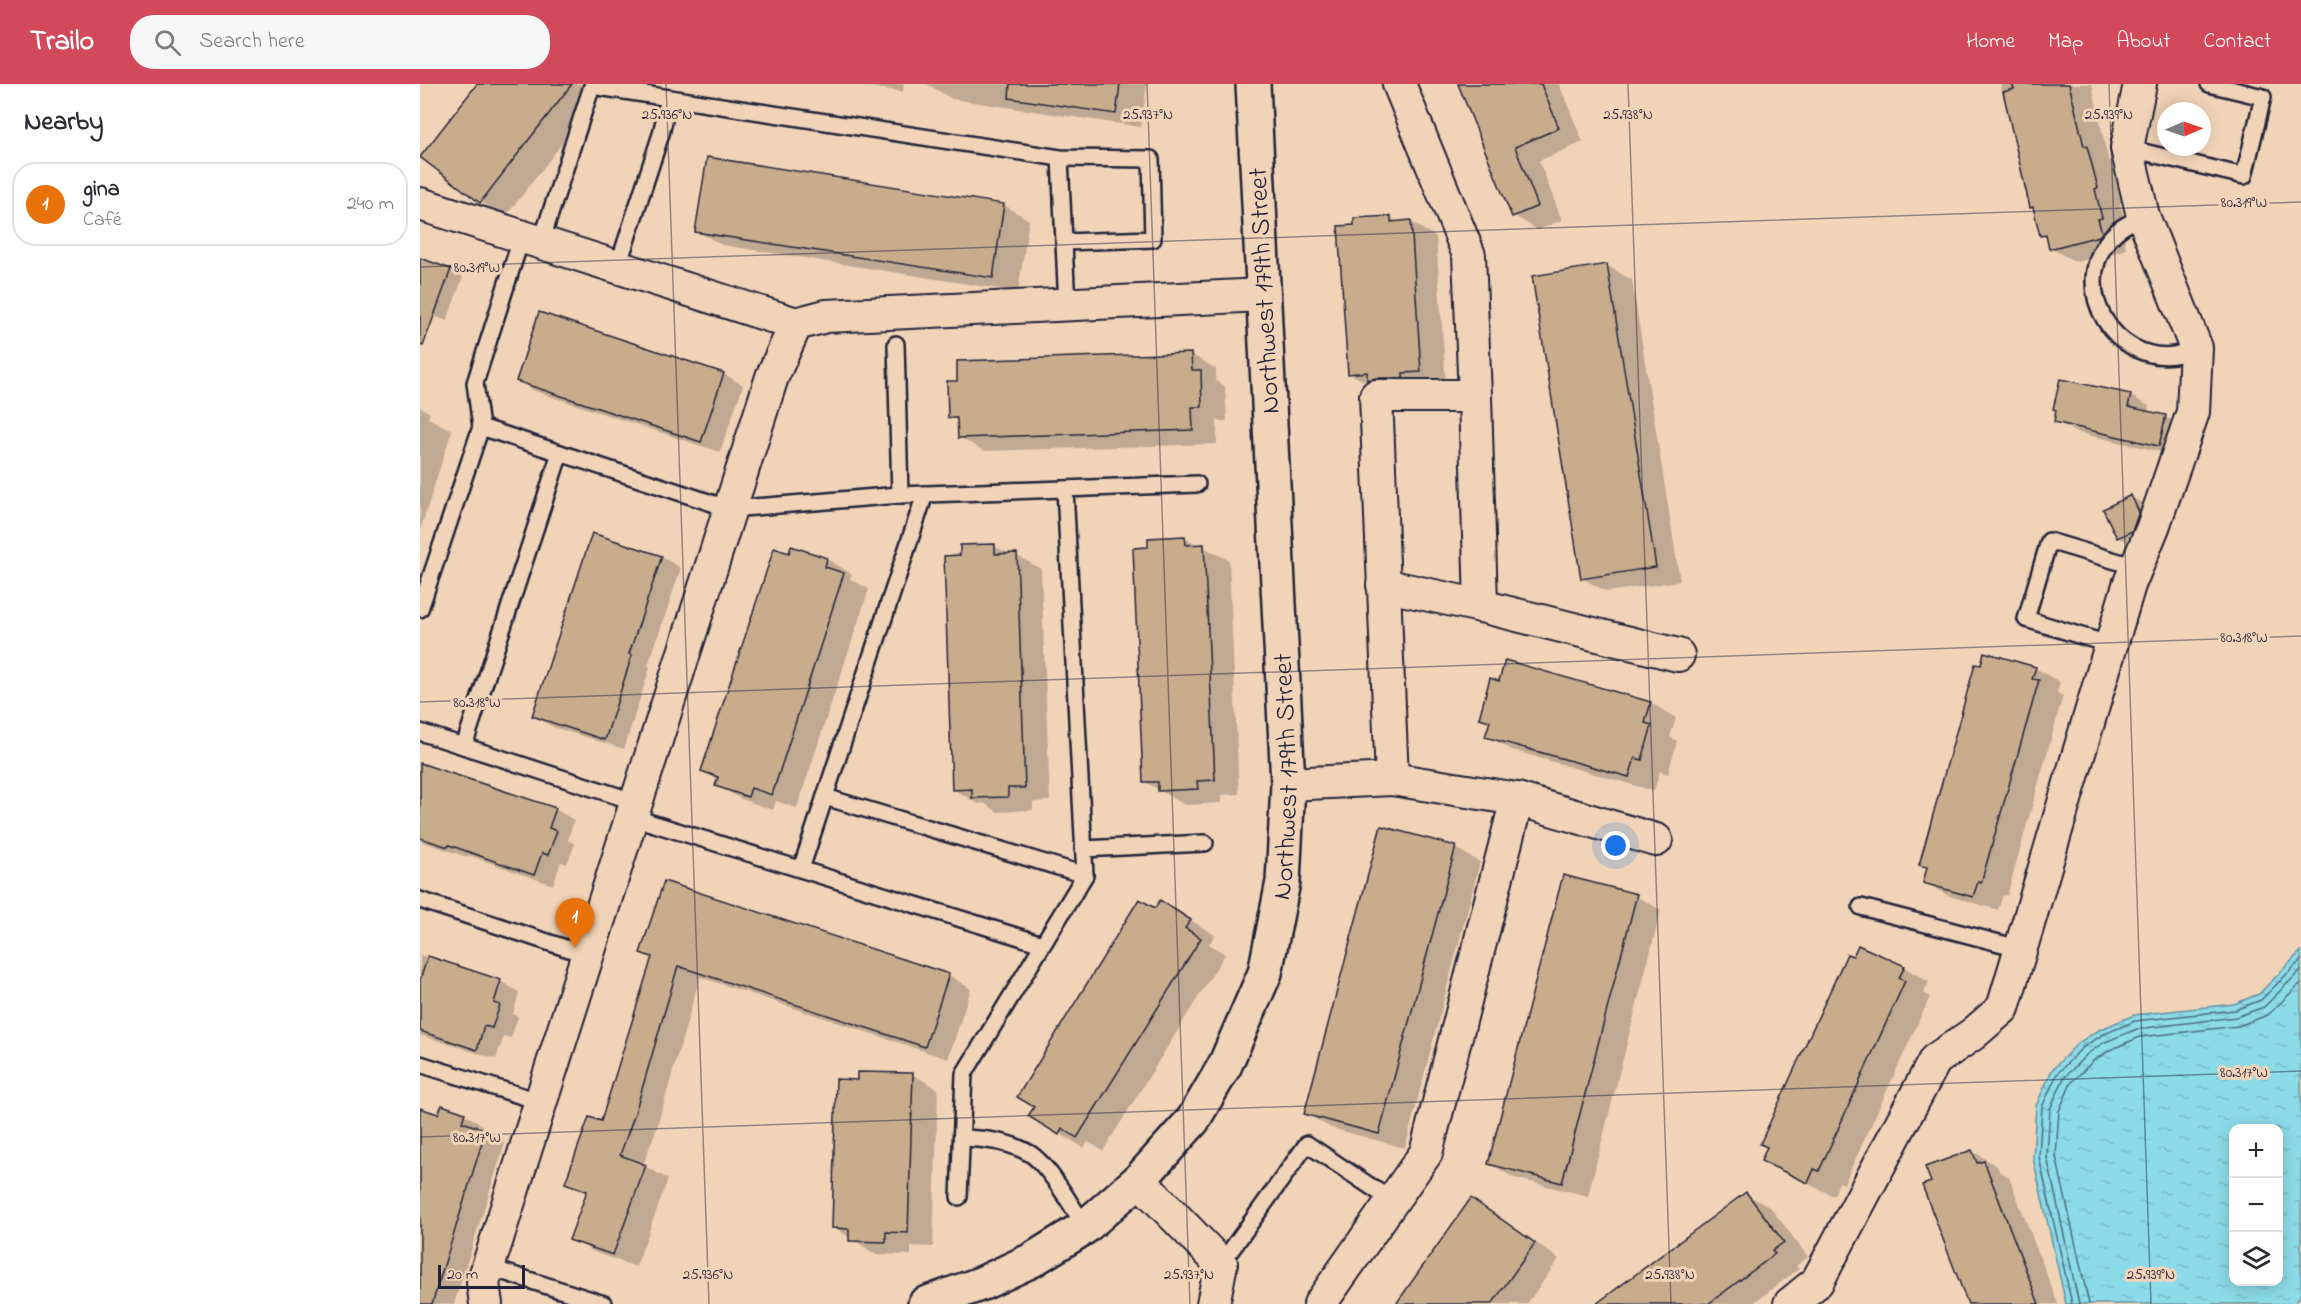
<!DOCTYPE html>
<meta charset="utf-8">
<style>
body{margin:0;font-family:"Indie Flower",sans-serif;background:#f7f7f7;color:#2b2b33}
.controls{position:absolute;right:18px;bottom:18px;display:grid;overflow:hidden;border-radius:12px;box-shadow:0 3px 15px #0003}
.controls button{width:54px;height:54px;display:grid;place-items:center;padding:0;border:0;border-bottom:2px solid #e1e1e2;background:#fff;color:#2b2b33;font:30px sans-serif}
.compass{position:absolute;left:1737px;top:18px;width:54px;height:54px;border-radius:50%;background:#fff;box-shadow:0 3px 15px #0003;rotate:88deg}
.scale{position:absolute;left:18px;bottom:15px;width:87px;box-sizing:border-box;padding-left:6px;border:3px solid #22223b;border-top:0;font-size:16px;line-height:21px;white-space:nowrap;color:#22223b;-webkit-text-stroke:4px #f1d4b7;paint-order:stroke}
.you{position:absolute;left:1196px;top:762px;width:21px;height:21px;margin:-15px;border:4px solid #fff;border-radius:50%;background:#1a73e8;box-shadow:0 0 0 9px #1a73e833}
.badge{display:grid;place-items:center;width:39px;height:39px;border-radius:50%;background:#d1495b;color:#fff;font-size:20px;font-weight:700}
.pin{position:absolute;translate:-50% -50px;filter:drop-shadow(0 2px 3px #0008)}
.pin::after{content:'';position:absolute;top:32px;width:21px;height:18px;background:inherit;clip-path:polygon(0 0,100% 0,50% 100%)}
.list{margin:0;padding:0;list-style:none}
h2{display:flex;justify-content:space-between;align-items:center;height:78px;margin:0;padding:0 24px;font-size:26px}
h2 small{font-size:20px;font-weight:400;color:#7c7c81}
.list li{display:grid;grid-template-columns:39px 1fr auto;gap:18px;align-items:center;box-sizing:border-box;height:84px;margin:0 12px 12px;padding:0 12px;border:2px solid #e1e1e2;border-radius:24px}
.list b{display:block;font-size:22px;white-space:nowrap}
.list p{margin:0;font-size:20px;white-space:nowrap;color:#7c7c81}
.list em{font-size:20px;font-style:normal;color:#7c7c81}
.icon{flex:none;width:33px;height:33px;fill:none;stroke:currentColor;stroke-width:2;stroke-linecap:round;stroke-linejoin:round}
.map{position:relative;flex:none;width:1881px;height:1220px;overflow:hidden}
header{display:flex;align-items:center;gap:36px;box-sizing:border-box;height:84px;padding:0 30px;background:#d1495b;color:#fff}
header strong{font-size:28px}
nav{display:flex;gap:33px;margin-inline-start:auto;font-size:21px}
.search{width:420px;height:54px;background:#f7f7f7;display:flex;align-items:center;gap:15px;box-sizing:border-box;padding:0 21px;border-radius:24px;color:#7c7c81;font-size:22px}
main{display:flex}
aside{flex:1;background:#fff}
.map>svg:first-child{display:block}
</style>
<header>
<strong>Trailo</strong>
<div class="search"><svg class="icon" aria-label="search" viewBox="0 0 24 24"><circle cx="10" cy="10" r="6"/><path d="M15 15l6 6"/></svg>Search here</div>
<nav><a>Home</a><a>Map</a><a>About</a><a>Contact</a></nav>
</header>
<main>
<aside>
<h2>Nearby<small></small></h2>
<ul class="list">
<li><span class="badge" style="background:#e8710a">1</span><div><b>gina</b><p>Café</p></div><em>240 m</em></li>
</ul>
</aside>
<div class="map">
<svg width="1881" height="1220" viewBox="0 0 1881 1220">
<defs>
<pattern id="water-ripples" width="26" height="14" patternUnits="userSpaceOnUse" patternTransform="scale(1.5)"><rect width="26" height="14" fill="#8cdbe9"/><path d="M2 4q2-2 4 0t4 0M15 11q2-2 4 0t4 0" fill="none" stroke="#78bcc9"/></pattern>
</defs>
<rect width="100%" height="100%" fill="#f1d4b7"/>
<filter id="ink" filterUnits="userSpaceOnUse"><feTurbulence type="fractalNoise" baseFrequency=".0167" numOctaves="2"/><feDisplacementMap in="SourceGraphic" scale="12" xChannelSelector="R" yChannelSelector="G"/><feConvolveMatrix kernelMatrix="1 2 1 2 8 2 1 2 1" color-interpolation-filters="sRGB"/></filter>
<g filter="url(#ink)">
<path fill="url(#water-ripples)" stroke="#6291a3" stroke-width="1.5" fill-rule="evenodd" d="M1881,867V1209L1875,1220H1646L1613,1074L1616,1022L1632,986L1658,959L1679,946L1714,931L1814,920L1839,910ZM1814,1044H1858V1198H1814Z"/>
<g fill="#0003">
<polygon points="59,0 188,0 86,132 61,118"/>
<polygon points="431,0 484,0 483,8"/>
<polygon points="507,0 727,0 721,43 532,15"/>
<polygon points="1039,0 1139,0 1163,58 1119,77 1142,136 1118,146 1093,131"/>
<polygon points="1580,0 1672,0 1688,75 1692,78 1702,119 1700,119 1707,148 1703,149 1706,164 1704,166 1656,178 1630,164 1628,155 1621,151 1615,125 1611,123 1589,25 1586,23"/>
<polygon points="288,75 584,121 609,136 598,208 302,161 277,147"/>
<polygon points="970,133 980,139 991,138 1016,153 1026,302 955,303 929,289 936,142"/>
<polygon points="0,175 30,186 43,193 27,237 0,227"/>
<polygon points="1186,181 1212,196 1260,497 1187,508 1162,494"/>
<polygon points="120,230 304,290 323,301 300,368 117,308 98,297"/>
<polygon points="771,270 796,285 796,297 805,302 807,337 797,337 797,360 564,367 539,353 539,338 530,333"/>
<polygon points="1710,311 1729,322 1728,329 1746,333 1765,344 1759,372 1655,348 1635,337"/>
<polygon points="0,323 10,329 8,334 32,346 0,447"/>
<polygon points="1711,413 1724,420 1731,436 1711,460 1698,453"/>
<polygon points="173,450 242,473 261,484 228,582 230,583 204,665 133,643 114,632"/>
<polygon points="765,454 809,476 819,710 802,711 802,719 765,721 725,698 730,464"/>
<polygon points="574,462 591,471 596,471 621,485 630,717 613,718 613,726 578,728 564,719 558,720 533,705 542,473"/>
<polygon points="372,464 407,475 432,490 430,495 449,505 377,724 356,717 353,726 321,715 296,701 298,696 282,687"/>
<polygon points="1086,578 1231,619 1256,634 1250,653 1257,657 1248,690 1240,687 1234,707 1092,666 1067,652 1070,639 1061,633 1080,599"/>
<polygon points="1615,584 1640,598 1637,609 1643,612 1587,812 1583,811 1578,826 1529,812 1504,798 1508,784 1500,780"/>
<polygon points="0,680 135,725 154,736 148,756 155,760 147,780 141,778 133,801 48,771 47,773 0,757"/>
<polygon points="1035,764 1060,778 985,1064 911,1044 886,1030"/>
<polygon points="245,798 529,891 551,905 528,975 280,893 237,1043 223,1081 248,1095 216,1183 174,1168 151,1155 167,1110 147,1098 182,1039 233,875 221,868"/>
<polygon points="1216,812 1241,826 1168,1112 1094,1094 1069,1079"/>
<polygon points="736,826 765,833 795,851 789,860 805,870 683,1067 668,1058 664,1064 639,1049"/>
<polygon points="0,871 80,897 99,908 93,930 98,933 91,954 84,952 76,975 0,951"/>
<polygon points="1484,883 1509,898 1504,909 1510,913 1424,1100 1419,1098 1414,1112 1368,1091 1343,1077"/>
<polygon points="492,990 518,1005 513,1163 491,1162 491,1171 455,1170 414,1143 438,997"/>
<polygon points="0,1025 19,1032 44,1030 63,1041 62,1046 85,1059 34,1220 0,1220"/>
<polygon points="1552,1067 1577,1082 1579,1087 1589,1093 1638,1220 1549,1220 1513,1099"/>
<polygon points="1326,1110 1351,1124 1388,1173 1376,1182 1379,1185 1332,1220 1178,1220"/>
<polygon points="1051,1116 1076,1130 1139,1175 1107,1220 978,1220"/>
</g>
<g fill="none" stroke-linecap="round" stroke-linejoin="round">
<g stroke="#4c6c81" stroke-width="1.5">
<polyline points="1652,1220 1619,1073 1622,1023 1637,990 1662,964 1682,951 1715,937 1815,926 1841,916 1881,876"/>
<polyline points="1659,1220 1627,1073 1630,1025 1644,994 1667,970 1685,958 1717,945 1816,933 1844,923 1881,886"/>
<polyline points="1669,1220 1636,1072 1639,1027 1651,999 1673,977 1690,966 1720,953 1818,942 1848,931 1881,899"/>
</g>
</g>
<g fill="#c8ad8d" stroke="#22223b" stroke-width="1.5">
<polygon points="57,0 152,0 60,119 0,73"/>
<polygon points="590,0 700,0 696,30 589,14"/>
<polygon points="1038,0 1121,0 1139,44 1095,63 1118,122 1092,133"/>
<polygon points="1592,0 1649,0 1664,62 1667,62 1678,104 1675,105 1682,134 1678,135 1682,149 1679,152 1629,165 1626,151 1620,152 1613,123 1610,124 1607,111 1583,8 1594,5"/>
<polygon points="287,73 584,120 573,194 275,148"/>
<polygon points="971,132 971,138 991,136 1001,288 983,289 983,294 956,294 947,296 947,288 928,290 918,142 934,141 934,134"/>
<polygon points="0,174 31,185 3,262 0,261"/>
<polygon points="1187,180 1236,483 1161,495 1112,192"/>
<polygon points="119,228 304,289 281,358 96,297"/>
<polygon points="771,269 772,286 781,286 782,323 772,323 773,346 538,354 537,334 528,334 527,297 537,297 537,277"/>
<polygon points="1640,295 1711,310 1708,323 1746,331 1739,362 1634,338 1636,326 1633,325"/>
<polygon points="1711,411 1719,428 1712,447 1697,454 1683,425"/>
<polygon points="172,449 242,472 209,570 212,571 185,656 112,632"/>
<polygon points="765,452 766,461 784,460 795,696 777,697 778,705 738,707 738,698 723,698 713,464 728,463 728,454"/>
<polygon points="575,460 575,470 597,469 605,704 588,704 588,713 552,714 552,705 532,706 524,472 540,471 540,461"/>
<polygon points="371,462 407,474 405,483 424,489 352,711 331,704 328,713 295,702 298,693 281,687 354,464 369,469"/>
<polygon points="1564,568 1616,583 1612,595 1619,596 1561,799 1558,798 1553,813 1503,799 1507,783 1499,781 1555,580 1561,581"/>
<polygon points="1085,576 1231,618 1225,639 1232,641 1222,676 1215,674 1209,693 1065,653 1070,637 1059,634 1070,594 1079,597"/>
<polygon points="0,679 136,724 129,744 137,747 128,771 122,769 114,791 29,761 28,763 0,754"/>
<polygon points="961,742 1036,762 959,1050 884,1030"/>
<polygon points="1143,791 1217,810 1142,1099 1068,1080"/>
<polygon points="244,797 529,890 505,963 258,882 215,1029 200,1071 226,1081 193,1171 149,1156 167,1107 145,1099 169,1033 181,1037 232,873 220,869"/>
<polygon points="719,815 735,824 740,816 771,836 765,844 781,854 657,1054 642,1044 639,1051 608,1032 614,1023 597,1013"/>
<polygon points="1438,861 1485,882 1479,894 1485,897 1399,1087 1394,1085 1388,1099 1341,1077 1347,1063 1340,1060 1427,870 1433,872"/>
<polygon points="8,872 81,896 74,919 80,921 72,944 64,942 57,966 0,947 0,896"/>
<polygon points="437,988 493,989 488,1149 466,1148 466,1158 429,1157 429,1145 412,1144 416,995 437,996"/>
<polygon points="22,1021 45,1029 42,1038 66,1046 12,1220 0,1220 0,1024 18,1030"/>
<polygon points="1552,1066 1557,1079 1564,1077 1619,1220 1548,1220 1502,1101 1511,1098 1505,1083"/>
<polygon points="1326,1108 1364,1158 1352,1167 1355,1170 1288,1220 1176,1220"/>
<polygon points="1051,1114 1115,1159 1072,1220 976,1220"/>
</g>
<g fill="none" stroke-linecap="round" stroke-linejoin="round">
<g stroke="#22223b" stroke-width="20">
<g id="lane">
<polyline points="1707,64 1824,92 1843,13 1789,0"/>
<polyline points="640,74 647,222"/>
<path d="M1723,132C1709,139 1696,145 1687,158C1651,207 1695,279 1754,271C1761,270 1769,266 1776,264"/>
<polyline points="121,158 172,2 640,74 731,75 733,155 644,158"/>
<polyline points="198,182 241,50 249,14"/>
<polyline points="476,260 480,411"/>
<polyline points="61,343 310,425 480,411 777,400"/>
<polyline points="0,525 61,343 55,299 102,152"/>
<polyline points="1691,561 1606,535 1629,457 1716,483"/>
<polyline points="0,648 216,718"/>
<polyline points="44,662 140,369"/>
<polyline points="405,713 665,791"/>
<polyline points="212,733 622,860"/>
<polyline points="663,765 785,759"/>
<polyline points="381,785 505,410"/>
<polyline points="0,816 167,871"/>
<polyline points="1441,823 1602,865"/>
<polyline points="0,980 121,1018"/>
<path d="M542,1054C565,1055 588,1057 609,1069C628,1080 653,1124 665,1143"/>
<polyline points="539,1113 544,990 665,791 645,405"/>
<polyline points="801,1180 887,1060 974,1118"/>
<polyline points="68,1183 184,1220"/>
</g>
</g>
<g stroke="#22223b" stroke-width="36">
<g id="street">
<polyline points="0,120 376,240"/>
<polyline points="1055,312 1061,522"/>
<polyline points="963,501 1061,522 1258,571"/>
<polyline points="972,695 956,312 1055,312 1049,171 979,0"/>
<polyline points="868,700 972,695 1097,715 1236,756"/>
<polyline points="719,1096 801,1180 793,1220"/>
<polyline points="66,1220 63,1199 68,1183 352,293 376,240 406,232 843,211"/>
<polyline points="900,1220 1006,1069 1097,715"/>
<polyline points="1370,1220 1397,1198 1515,976 1553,950 1583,924 1709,501 1733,443 1773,328 1776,264 1723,132 1707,64 1720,0"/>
</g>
</g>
<g stroke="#22223b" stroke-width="38">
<g id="secondary">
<path id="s1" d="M505,1220L563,1199L612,1176L665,1143L719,1096L773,1036L805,981L845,889L863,798L868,700L833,0"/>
</g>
</g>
<use href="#lane" stroke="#f1d4b7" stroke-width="15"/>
<use href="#street" stroke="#f1d4b7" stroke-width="32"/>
<use href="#secondary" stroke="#f1d4b7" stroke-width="33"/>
</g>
</g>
<path fill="none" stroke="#22223b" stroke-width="1.5" stroke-opacity="0.45" d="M246,0L289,1220M727,0L770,1220M1208,0L1251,1220M1689,0L1731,1220M0,183L1881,118M0,618L1881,552M0,1053L1881,987"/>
<g text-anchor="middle" stroke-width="6" stroke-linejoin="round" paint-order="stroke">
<g font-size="27" fill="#22223b" stroke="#f1d4b7">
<text transform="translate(843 207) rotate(-93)" y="9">Northwest 179th Street</text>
<text dy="9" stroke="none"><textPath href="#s1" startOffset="693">Northwest 179th Street</textPath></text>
</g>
</g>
<g font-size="15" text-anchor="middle" fill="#22223b" stroke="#f1d4b7" stroke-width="6" stroke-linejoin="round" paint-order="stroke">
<text x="247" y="35">25.936°N</text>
<text x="728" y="35">25.937°N</text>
<text x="1208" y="35">25.938°N</text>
<text x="1689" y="35">25.939°N</text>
<text x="1824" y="123">80.319°W</text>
<text x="57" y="188">80.319°W</text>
<text x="1824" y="558">80.318°W</text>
<text x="57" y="623">80.318°W</text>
<text x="1824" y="993">80.317°W</text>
<text x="57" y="1058">80.317°W</text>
<text x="288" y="1195">25.936°N</text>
<text x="769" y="1195">25.937°N</text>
<text x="1250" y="1195">25.938°N</text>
<text x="1731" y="1195">25.939°N</text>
</g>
</svg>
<div class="controls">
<button>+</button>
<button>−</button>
<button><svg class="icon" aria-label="layers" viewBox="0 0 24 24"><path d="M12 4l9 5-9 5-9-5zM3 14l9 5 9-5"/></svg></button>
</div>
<svg class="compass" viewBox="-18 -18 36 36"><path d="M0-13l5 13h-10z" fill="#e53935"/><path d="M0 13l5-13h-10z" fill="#7c7c81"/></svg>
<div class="scale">20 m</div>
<div class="you"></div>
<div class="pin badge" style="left:155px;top:864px;background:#e8710a">1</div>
</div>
</main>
